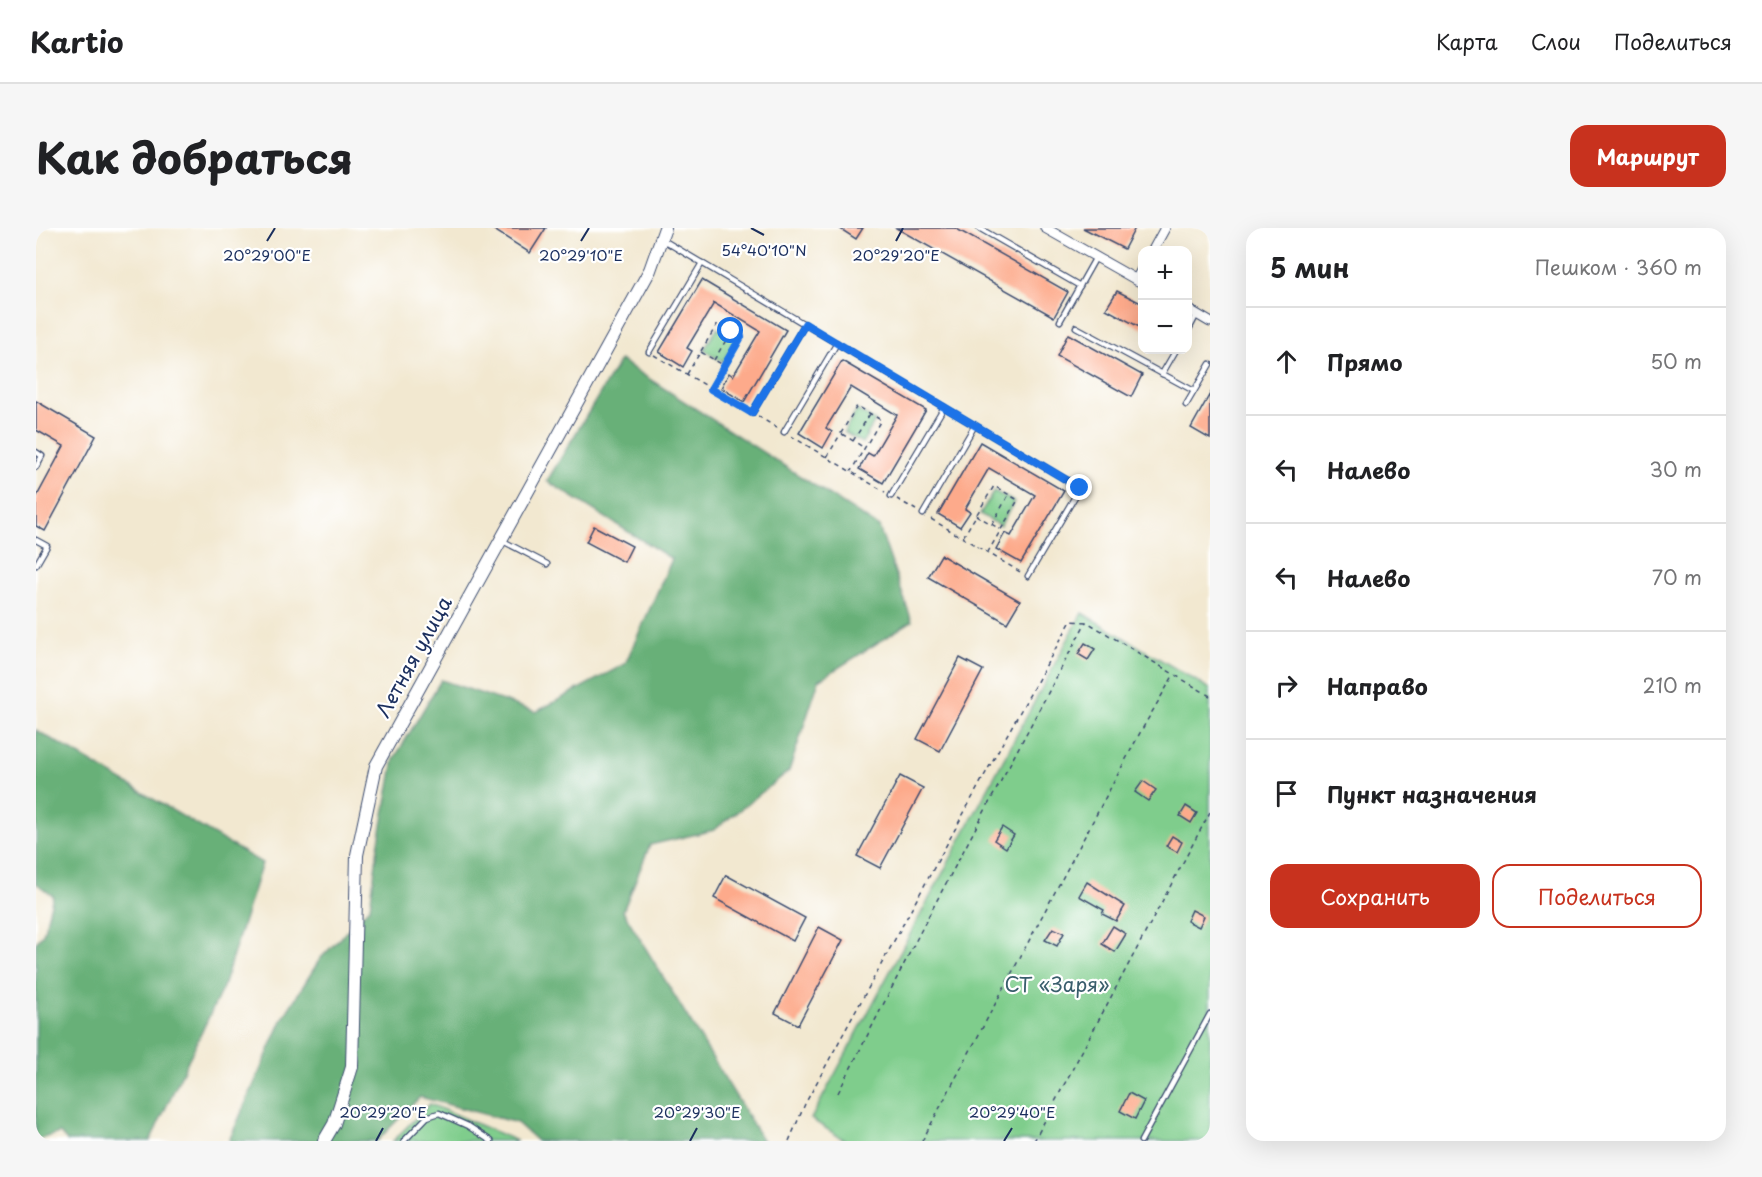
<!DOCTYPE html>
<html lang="ru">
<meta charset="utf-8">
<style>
body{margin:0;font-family:"Playpen Sans",sans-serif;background:#f6f6f6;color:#202124}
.controls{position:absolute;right:18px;top:18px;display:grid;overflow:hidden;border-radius:12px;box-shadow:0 6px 24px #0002}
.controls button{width:54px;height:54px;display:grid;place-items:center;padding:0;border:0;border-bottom:2px solid #e0e0e0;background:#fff;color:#202124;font:30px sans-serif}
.stop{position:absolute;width:18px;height:18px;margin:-14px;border:4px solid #1a73e8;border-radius:50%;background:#fff}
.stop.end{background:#1a73e8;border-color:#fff;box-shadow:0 2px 6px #0008}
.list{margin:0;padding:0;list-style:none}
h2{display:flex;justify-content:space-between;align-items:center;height:78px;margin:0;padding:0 24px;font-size:26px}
h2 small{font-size:20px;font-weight:400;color:#757577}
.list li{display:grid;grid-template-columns:39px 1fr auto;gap:18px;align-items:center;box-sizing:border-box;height:108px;padding:0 24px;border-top:2px solid #e0e0e0}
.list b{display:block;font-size:22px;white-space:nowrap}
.list em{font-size:20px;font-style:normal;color:#757577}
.actions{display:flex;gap:12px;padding:18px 24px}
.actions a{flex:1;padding:14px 0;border:2px solid #c8321e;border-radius:18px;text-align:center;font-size:21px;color:#c8321e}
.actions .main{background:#c8321e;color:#fff}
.icon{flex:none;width:33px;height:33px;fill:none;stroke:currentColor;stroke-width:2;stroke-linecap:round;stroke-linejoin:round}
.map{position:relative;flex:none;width:1174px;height:913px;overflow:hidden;border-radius:18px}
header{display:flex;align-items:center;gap:36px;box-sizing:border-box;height:84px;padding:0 30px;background:#fff;border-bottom:2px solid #e0e0e0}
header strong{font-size:28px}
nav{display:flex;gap:33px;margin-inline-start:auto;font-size:21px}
.intro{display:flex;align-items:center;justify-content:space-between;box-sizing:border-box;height:144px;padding:0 36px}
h1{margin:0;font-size:42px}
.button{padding:15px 27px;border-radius:18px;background:#c8321e;color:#fff;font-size:21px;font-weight:700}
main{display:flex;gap:36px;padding:0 36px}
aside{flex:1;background:#fff;border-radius:18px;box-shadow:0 6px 24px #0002}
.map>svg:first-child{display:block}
</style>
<header>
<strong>Kartio</strong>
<nav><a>Карта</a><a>Слои</a><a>Поделиться</a></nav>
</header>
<div class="intro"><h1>Как добраться</h1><a class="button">Маршрут</a></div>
<main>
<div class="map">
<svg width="1174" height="913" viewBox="0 0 1174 913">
<rect width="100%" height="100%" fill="#fff"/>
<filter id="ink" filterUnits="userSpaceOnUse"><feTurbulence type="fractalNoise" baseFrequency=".0167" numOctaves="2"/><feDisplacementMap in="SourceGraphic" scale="12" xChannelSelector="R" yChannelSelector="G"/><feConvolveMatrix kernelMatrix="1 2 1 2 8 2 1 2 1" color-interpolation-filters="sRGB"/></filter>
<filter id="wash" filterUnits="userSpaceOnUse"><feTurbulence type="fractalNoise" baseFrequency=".008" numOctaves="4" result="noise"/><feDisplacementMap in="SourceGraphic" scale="24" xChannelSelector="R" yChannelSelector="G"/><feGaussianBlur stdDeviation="1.35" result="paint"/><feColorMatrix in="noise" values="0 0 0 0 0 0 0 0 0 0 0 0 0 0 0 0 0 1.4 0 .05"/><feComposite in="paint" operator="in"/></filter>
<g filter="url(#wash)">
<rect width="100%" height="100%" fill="#f2e8d0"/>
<g fill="#7fcd8c" stroke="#4d7e75" stroke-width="1.5">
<polygon points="681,100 700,111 687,134 668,122"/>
<polygon points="821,182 839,193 826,215 808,204"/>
<polygon points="958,263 978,274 964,298 944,286"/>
<polygon points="1046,385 1174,461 1174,913 810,913 775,891"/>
<polygon points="394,876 481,913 357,913"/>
</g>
<g fill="#67b078" stroke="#41706b" stroke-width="1.5">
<polygon points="584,132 843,299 876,393 783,452 753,543 678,602 614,617 587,683 727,913 501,913 481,895 384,869 341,913 193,913 247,790 284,731 334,679 342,619 358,531 405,452 500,484 589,436 636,331 511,253"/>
<polygon points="0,502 226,635 187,759 114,913 31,913 24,905 0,912 0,715 7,706 17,668 0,655"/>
</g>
<g id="blocks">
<g fill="#fdaa8b">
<polygon points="455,0 510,0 494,25"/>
<polygon points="803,0 827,0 820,11"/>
<polygon points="860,0 919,0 1032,64 1018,89"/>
<polygon points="1047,0 1099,0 1088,21"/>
<polygon points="666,52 750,102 708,174 685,160 693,145 697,148 724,103 678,75 651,120 656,123 647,139 623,124"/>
<polygon points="1081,63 1107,76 1107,101 1070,81"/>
<polygon points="1032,106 1106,147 1095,169 1021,128"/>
<polygon points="806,133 890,182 847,255 823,241 832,225 837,228 861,187 815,159 790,200 796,204 787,220 763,205"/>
<polygon points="1174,166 1174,211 1155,200"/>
<polygon points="0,173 60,208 9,303 0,298 0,270 28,218 0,202"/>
<polygon points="944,214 1028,263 985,335 960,321 969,305 975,308 999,267 953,240 929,281 934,284 924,299 902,286"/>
<polygon points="558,298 596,318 588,334 550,314"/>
<polygon points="905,327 984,373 971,395 892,349"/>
<polygon points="1049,415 1059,421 1052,432 1042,426"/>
<polygon points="924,430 947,442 904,523 881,511"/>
<polygon points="864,548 887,560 844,640 821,628"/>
<polygon points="1107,553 1120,562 1112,573 1099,564"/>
<polygon points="1150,578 1161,585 1155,595 1144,588"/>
<polygon points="966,599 978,607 970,620 958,612"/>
<polygon points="1136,608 1146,614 1141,624 1130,618"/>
<polygon points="690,647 769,690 757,713 678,670"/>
<polygon points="1051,654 1089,678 1080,693 1066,686 1068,682 1043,668"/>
<polygon points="1156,682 1168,688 1163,699 1151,693"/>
<polygon points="1077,698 1090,706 1079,724 1066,716"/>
<polygon points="783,699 807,712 762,797 739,785"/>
<polygon points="1017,700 1028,705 1021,718 1009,712"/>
<polygon points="1093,865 1108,873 1099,891 1084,883"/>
</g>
</g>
</g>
<g filter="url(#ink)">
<use href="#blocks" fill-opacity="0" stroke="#3b4b6f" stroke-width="1.5"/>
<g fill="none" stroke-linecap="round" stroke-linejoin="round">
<g stroke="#3b4b6f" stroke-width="7">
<g id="service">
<polyline points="943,0 1044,58"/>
<polyline points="627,12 1044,260 992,348"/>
<polyline points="1024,93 1060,29"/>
<polyline points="1040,99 1158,163"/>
<polyline points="1152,103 1161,86"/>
<polyline points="613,124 666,35"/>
<polyline points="1126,146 1140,122"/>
<polyline points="1150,177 1174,136"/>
<polyline points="716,185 769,96"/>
<polyline points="748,204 801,115"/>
<polyline points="0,224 6,228 0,239"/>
<polyline points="855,268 908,179"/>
<polyline points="887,286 939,197"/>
<polyline points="0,312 11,318 0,337"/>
<polyline points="465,312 511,336"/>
<polyline points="368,913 391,889 403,885 432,898 455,913"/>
<polyline points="1105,913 1174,786"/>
</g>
</g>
<g stroke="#3b4b6f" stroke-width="11">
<g id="minor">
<polyline points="1009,0 1106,55"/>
<polyline points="1117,22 1129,0"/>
<polyline points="1100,52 1106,41"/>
<polyline points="1152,81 1174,94"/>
</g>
</g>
<g stroke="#3b4b6f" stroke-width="14">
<polyline id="tertiary" points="288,913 298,896 316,839 321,627 340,538 614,42 629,0"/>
</g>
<g stroke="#3b4b6f" stroke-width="1.5" stroke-dasharray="4.5 4.5" stroke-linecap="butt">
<polyline points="665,124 687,137"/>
<polyline points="618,127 710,181"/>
<polyline points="678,132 695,104"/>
<polyline points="651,146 682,95 705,109 675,161"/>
<polyline points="722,188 741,200"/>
<polyline points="806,206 827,219"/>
<polyline points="755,208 849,264"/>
<polyline points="817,213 834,186"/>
<polyline points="791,229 821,178 845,192 815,243"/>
<polyline points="861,271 880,282"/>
<polyline points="940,287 964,301"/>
<polyline points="895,291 986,345"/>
<polyline points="956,296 972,268"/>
<polyline points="927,309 958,258 982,272 952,324"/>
<polyline points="802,865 892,689 1050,394"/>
<polyline points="753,913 769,876 953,539 1035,393 1051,394 1174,468"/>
<polyline points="886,913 1105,503 1137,448"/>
<polyline points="998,913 1174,584"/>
</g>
<use href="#service" stroke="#fff" stroke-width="4.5"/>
<use href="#minor" stroke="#fff" stroke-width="9"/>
<use href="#tertiary" stroke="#fff" stroke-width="12"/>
</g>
</g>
<g fill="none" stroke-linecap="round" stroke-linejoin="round" filter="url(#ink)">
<polyline stroke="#1a73e8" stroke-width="8" points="695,103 705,109 675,161 716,185 769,96 1044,260"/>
</g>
<path fill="none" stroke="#1b2f5e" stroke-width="2" d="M715,0L728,7M231,13L239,0M545,13L553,0M860,13L867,0M340,913L347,900M654,913L661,900M968,913L976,900"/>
<g text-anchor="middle" stroke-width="4.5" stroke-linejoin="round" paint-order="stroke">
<g font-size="20" fill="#1b2f5e" stroke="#fff">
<text transform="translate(378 429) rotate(-61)" y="7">Летняя улица</text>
</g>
<g font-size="20" fill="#395e6c" stroke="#fff">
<text x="1021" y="764">СТ «Заря»</text>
</g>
</g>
<g font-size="15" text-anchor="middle" fill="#1b2f5e" stroke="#fff" stroke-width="4.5" stroke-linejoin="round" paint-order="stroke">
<text x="728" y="28">54°40'10"N</text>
<text x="231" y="33">20°29'00"E</text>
<text x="545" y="33">20°29'10"E</text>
<text x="860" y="33">20°29'20"E</text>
<text x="347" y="890">20°29'20"E</text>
<text x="661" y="890">20°29'30"E</text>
<text x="976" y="890">20°29'40"E</text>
</g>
</svg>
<div class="controls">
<button>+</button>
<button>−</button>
</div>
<div class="stop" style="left:695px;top:103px"></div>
<div class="stop end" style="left:1044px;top:260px"></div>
</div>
<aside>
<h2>5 мин<small>Пешком · 360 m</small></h2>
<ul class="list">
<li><svg class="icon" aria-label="ahead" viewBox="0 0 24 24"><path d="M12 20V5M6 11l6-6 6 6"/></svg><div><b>Прямо</b></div><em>50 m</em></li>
<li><svg class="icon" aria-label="left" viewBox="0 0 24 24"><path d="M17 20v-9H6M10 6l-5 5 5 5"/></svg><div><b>Налево</b></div><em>30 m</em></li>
<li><svg class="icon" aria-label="left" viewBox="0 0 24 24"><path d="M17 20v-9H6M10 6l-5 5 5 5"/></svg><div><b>Налево</b></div><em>70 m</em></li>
<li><svg class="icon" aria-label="right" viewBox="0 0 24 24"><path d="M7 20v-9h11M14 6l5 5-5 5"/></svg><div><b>Направо</b></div><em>210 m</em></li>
<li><svg class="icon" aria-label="arrive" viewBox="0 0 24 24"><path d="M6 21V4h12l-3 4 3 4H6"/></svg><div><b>Пункт назначения</b></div></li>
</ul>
<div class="actions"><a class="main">Сохранить</a><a>Поделиться</a></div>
</aside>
</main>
